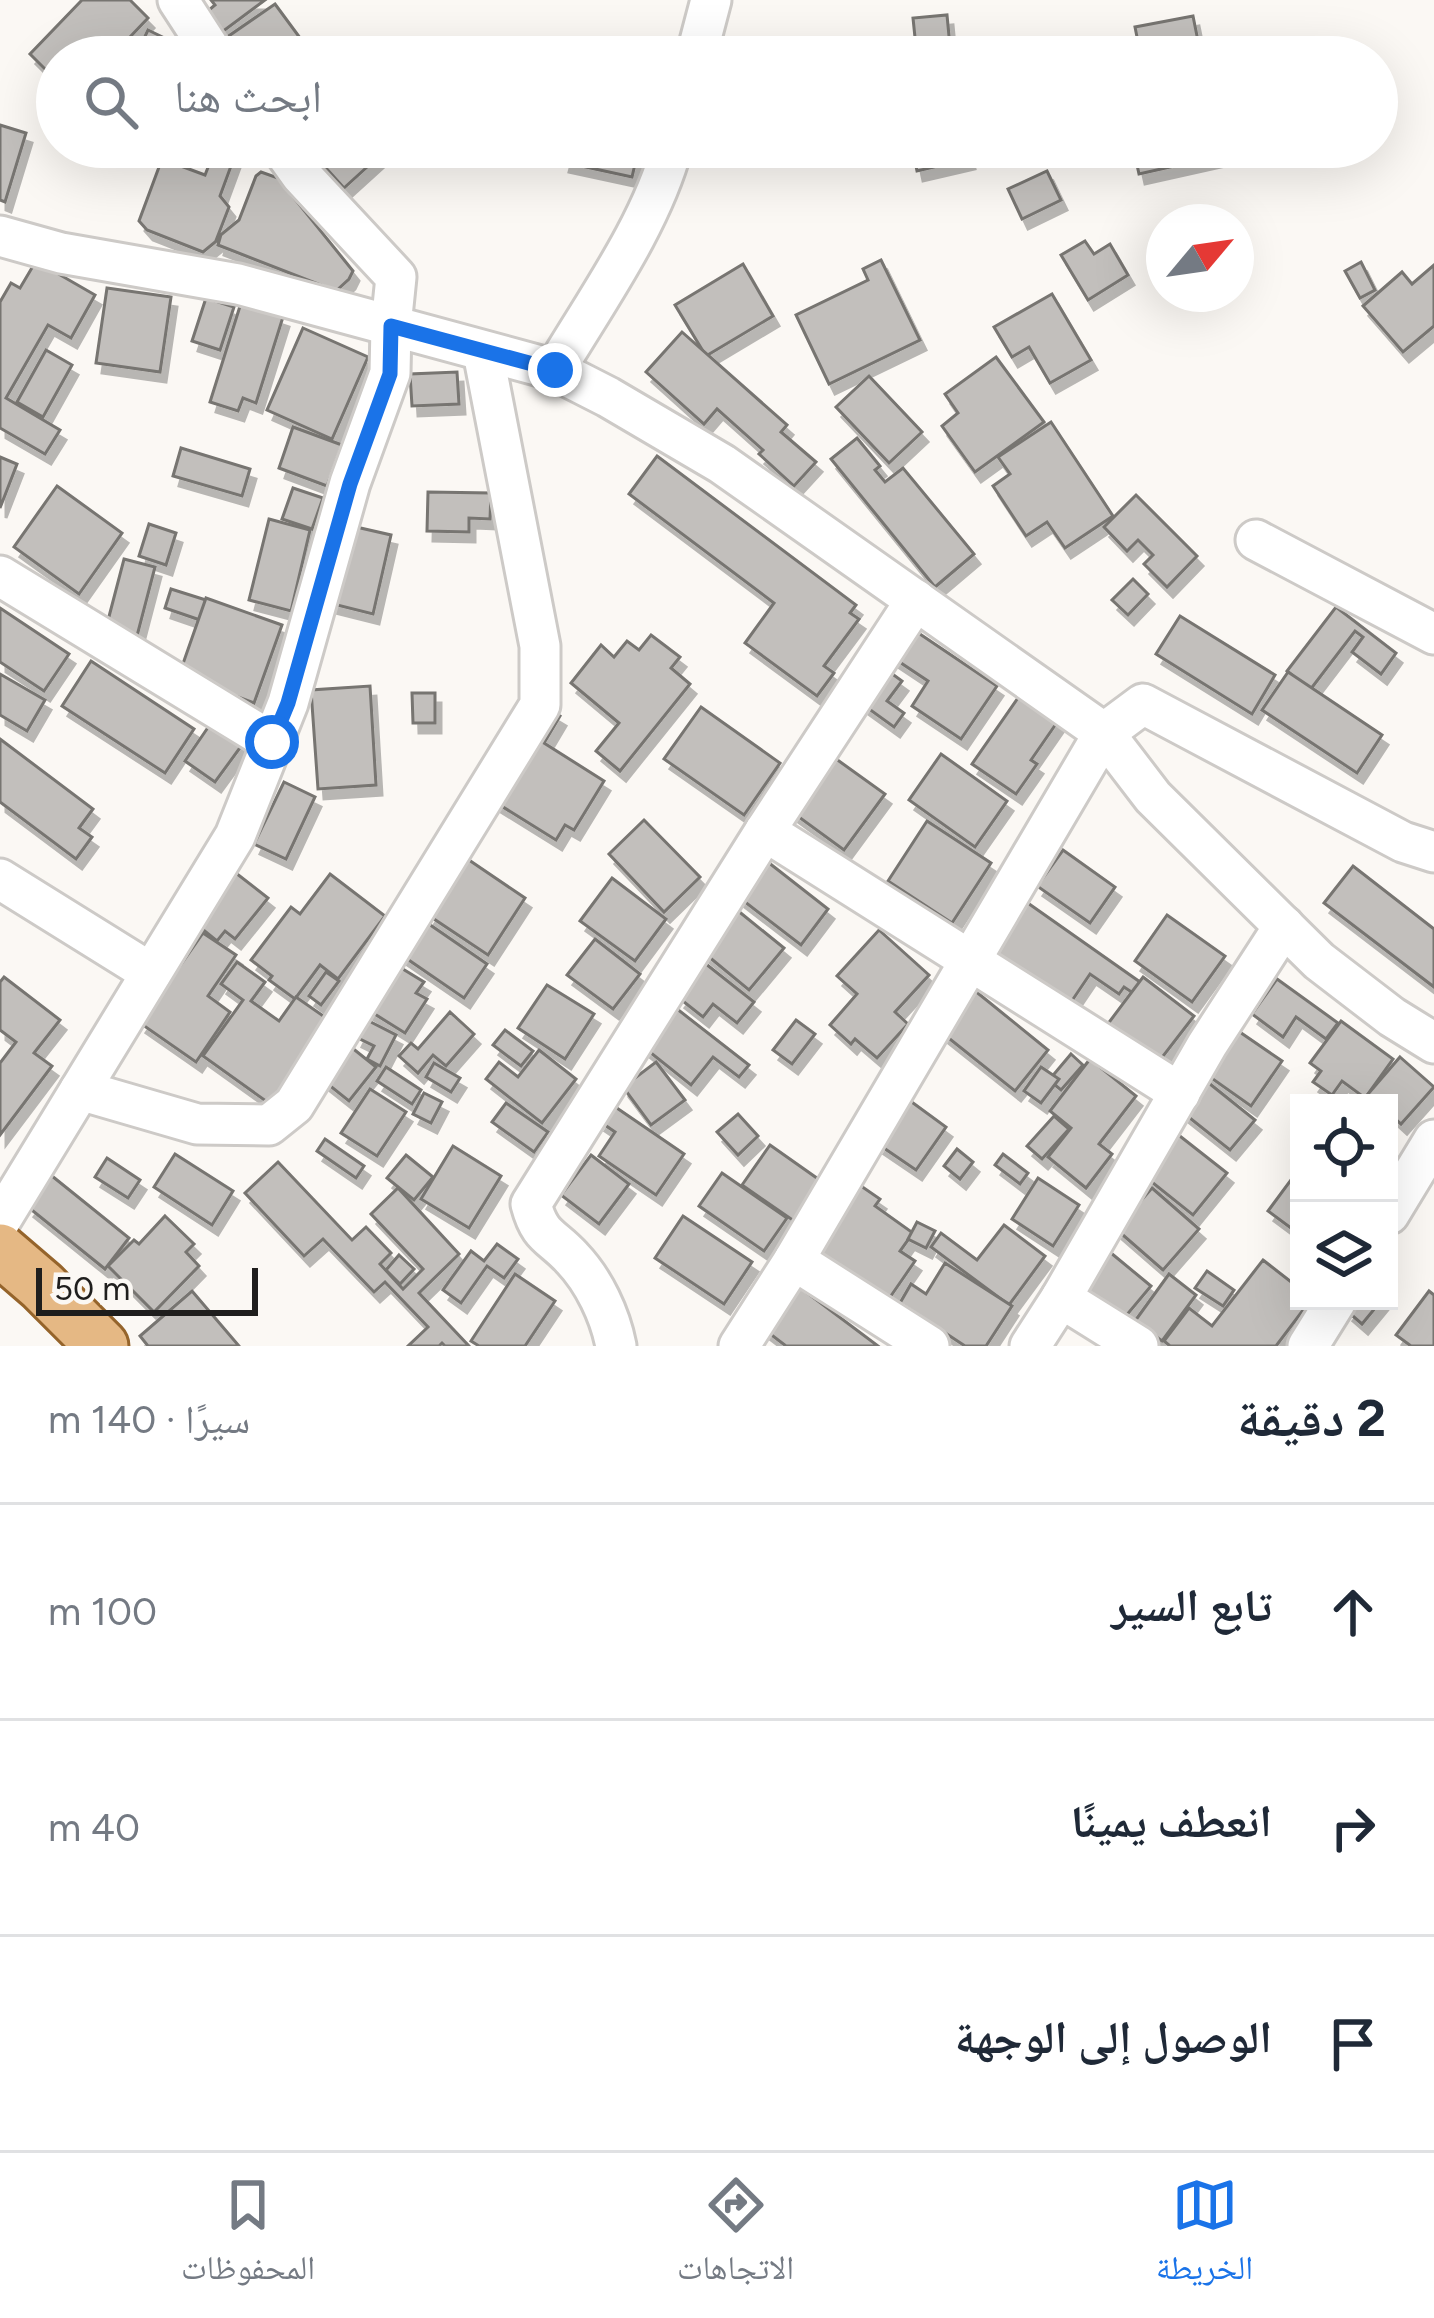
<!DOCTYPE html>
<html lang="ar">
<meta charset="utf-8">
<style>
body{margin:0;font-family:Figtree,"Noto Naskh Arabic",sans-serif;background:#f2f2f3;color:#1f2937;direction:rtl}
.controls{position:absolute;right:36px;bottom:36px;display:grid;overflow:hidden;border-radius:0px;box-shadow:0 12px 48px #0002}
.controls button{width:108px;height:108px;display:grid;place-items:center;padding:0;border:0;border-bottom:3px solid #e0e1e3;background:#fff;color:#1f2937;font:60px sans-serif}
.compass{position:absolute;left:1146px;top:204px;width:108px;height:108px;border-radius:50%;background:#fff;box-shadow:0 12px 48px #0002;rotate:61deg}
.scale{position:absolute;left:36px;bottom:30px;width:222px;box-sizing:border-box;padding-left:12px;border:6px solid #1f1e1d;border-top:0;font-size:33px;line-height:42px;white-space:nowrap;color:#1f1e1d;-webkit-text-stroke:9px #fbf8f4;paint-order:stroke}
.stop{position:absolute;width:36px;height:36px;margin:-27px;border:9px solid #1a73e8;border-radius:50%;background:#fff}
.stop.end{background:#1a73e8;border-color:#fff;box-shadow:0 3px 12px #0008}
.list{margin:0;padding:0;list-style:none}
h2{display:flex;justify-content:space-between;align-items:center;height:156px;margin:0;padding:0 48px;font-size:51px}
h2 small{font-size:39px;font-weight:400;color:#747a83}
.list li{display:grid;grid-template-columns:78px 1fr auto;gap:36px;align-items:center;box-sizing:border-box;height:216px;padding:0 48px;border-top:3px solid #e0e1e3}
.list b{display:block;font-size:45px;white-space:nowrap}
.list em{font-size:39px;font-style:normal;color:#747a83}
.icon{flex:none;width:66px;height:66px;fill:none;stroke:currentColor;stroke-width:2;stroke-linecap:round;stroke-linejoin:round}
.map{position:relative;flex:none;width:1434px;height:1346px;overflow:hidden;direction:ltr}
.search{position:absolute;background:#fff;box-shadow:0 12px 48px #0002;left:36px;right:36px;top:36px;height:132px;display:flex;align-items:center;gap:30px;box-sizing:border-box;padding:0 42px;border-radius:66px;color:#747a83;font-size:45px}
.sheet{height:804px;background:#fff}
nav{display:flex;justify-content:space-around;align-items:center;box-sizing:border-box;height:168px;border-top:3px solid #e0e1e3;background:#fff;font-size:33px;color:#747a83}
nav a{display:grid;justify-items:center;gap:6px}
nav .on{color:#1a73e8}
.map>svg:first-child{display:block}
</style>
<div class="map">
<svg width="1434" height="1346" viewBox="0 0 1434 1346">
<defs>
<filter id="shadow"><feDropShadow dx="6" dy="10" stdDeviation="0" flood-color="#0004"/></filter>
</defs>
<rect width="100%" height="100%" fill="#fbf8f4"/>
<g fill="#c2bfbc" stroke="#777471" stroke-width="3" filter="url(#shadow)">
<polygon points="82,0 130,0 148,18 111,57 57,57 57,81 30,54"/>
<polygon points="211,0 265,0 218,35 203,15 215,5"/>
<polygon points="275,4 306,46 292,57 230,57 220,42"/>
<polygon points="947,15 951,57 917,57 913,18"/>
<polygon points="1193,16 1199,46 1141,57 1135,27"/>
<polygon points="148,30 187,49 183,57 135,57"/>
<polygon points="0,125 26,133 5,202 0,200"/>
<polygon points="216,147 238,147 220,196 229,207 217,238 239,220 256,176 261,172 278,178 353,271 349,279 336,291 218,245 220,238 203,252 147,230 139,221 162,159 205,175"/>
<polygon points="307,147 389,147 344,188"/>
<polygon points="567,147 639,147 632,177 563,162"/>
<polygon points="912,147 966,147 969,159 917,171"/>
<polygon points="1133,147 1217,147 1219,156 1139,174"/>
<polygon points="1047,171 1061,200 1022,219 1008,189"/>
<polygon points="1085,241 1094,254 1110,244 1128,275 1088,300 1061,255"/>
<polygon points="881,260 920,340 829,384 796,315 868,280 863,269"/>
<polygon points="36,261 95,295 71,338 48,325 6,398 60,430 45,454 0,428 0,302 11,283 20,288"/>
<polygon points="1361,262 1375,290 1360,298 1345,271"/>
<polygon points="743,264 773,316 706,356 675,305"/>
<polygon points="1434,265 1434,326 1403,352 1363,306 1402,272 1412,284"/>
<polygon points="107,288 171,297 160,372 96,363"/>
<polygon points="1052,294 1091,360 1050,383 1029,347 1012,357 994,327"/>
<polygon points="206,298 234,307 220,350 192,341"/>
<polygon points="241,303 283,317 256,403 243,398 238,411 210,402"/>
<polygon points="303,328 368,357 332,439 267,410"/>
<polygon points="682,332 787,425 781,432 816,462 794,486 759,454 763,450 717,409 704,424 646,372"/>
<polygon points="46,350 72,365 43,417 17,402"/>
<polygon points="996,357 1044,422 975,472 942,426 958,413 945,394"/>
<polygon points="457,372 459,404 412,406 410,374"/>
<polygon points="869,376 922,432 889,463 836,407"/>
<polygon points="1051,422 1113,516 1065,548 1047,522 1026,536 993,486 1010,474 998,457"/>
<polygon points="293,427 342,445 327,486 279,468"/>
<polygon points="857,438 880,466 875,470 885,482 903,468 974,554 935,587 831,459"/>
<polygon points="181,448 250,469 242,496 173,476"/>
<polygon points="657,456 856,605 850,613 859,619 824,666 834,673 817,696 745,643 774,603 629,494"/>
<polygon points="0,457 17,464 0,508"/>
<polygon points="57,486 122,533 79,594 14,547"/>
<polygon points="293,488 323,498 312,529 282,519"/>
<polygon points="428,492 491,493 490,519 469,518 469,532 427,531"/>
<polygon points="1136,495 1197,556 1167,587 1144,564 1153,555 1138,540 1127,551 1104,527"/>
<polygon points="269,519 310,530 291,611 249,600"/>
<polygon points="149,524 176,533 166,565 139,556"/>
<polygon points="343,524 391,535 373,614 325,602"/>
<polygon points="124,559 155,567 137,636 106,628"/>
<polygon points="1133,579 1148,594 1128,615 1112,600"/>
<polygon points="171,589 206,600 200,620 165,608"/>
<polygon points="206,598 282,625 254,703 179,675"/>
<polygon points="1336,607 1396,653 1381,674 1352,652 1363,637 1355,631 1310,690 1287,671"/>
<polygon points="0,608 69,654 44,691 0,662"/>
<polygon points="1180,616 1275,675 1252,714 1156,654"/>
<polygon points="908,626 997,686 961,739 912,706 928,681 889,655"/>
<polygon points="651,635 680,657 671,668 690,684 620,771 596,751 619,723 571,683 601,645 614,657 627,641 639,650"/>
<polygon points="91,661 194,729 165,773 62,706"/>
<polygon points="876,662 902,681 887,701 904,713 894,727 851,696"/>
<polygon points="1288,672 1382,735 1357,773 1262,710"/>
<polygon points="0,674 45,700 27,731 0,715"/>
<polygon points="370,686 376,785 318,789 311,690"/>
<polygon points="412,693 435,693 435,723 413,723"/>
<polygon points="1020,695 1058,721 1031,760 1037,764 1016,794 972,764"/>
<polygon points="530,698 560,716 544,743 604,781 574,830 565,825 556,840 474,789"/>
<polygon points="701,707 780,763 744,815 664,759"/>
<polygon points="211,723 242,745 215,782 185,761"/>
<polygon points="0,739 93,809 79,828 92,837 76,859 0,802"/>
<polygon points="941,754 1007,801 975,847 909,800"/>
<polygon points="832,756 885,794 844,850 792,812"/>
<polygon points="284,782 315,797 286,859 254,844"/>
<polygon points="644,820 700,877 664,912 609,854"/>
<polygon points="927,821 991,863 952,923 888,881"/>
<polygon points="1063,850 1115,887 1090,923 1037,886"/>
<polygon points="466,858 525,898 488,955 428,915"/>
<polygon points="764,859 828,909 801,945 736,895"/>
<polygon points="1353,866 1434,929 1434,987 1324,903"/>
<polygon points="232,870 268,898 235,939 225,931 217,941 191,920"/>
<polygon points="330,874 385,916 338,979 320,965 295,999 269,980 272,976 251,960 291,907 300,914"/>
<polygon points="612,878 666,919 635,961 580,921"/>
<polygon points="1015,894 1140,982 1133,993 1124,987 1119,994 1090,974 1065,1011 987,956"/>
<polygon points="737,910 784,948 749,990 703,952"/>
<polygon points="1167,915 1225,956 1192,1002 1135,961"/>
<polygon points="423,920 487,964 464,998 400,954"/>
<polygon points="879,930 929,975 895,1012 908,1024 877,1058 855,1039 851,1044 830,1025 857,994 837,976"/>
<polygon points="203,933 236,955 208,996 230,1012 196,1062 140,1023"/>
<polygon points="595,939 640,974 613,1009 567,975"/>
<polygon points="237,962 265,982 251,1001 279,1021 296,997 329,1020 270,1104 203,1056 243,1000 221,984"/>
<polygon points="393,963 424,982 416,993 427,999 405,1033 365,1008"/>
<polygon points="706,964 754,1002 737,1023 713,1004 703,1017 679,998"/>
<polygon points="326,972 339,981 321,1005 309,996"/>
<polygon points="4,977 60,1020 34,1053 52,1066 0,1135 0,1063 16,1042 0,1030 0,982"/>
<polygon points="1143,977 1194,1016 1157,1064 1107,1025"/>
<polygon points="1277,979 1338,1023 1326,1039 1296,1017 1283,1037 1252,1014"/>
<polygon points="547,985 594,1014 565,1059 518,1028"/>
<polygon points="974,990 1048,1050 1015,1091 941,1032"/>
<polygon points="672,1005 749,1065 739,1077 713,1057 691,1085 641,1045"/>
<polygon points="450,1012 474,1034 446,1066 433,1055 418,1073 399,1056 411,1043 418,1049"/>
<polygon points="365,1019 396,1035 380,1066 367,1059 374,1046 356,1037"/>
<polygon points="796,1020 815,1034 792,1064 773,1050"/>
<polygon points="1341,1021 1393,1059 1365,1098 1342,1081 1332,1095 1313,1082 1321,1071 1310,1063"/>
<polygon points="1231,1026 1282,1061 1251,1106 1200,1070"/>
<polygon points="505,1030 533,1051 521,1066 493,1045"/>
<polygon points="346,1043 376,1067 349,1101 319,1077"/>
<polygon points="539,1050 576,1079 542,1123 486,1079 499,1062 518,1077"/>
<polygon points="1071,1054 1083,1065 1061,1090 1049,1080"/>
<polygon points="1400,1057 1434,1087 1401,1124 1389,1113 1389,1103 1378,1103 1368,1094"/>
<polygon points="1090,1059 1136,1096 1099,1144 1112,1154 1086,1188 1048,1157 1071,1128 1050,1111"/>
<polygon points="656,1062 685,1100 651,1125 623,1087"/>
<polygon points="434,1063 460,1078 451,1092 426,1077"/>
<polygon points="386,1067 421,1090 412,1104 377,1081"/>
<polygon points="1041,1067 1059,1079 1041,1103 1024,1091"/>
<polygon points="1205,1080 1255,1120 1230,1150 1181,1111"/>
<polygon points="370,1089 406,1112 377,1156 341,1133"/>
<polygon points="424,1093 442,1102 431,1123 413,1114"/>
<polygon points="909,1100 946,1127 916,1170 878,1144"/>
<polygon points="506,1103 548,1132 534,1152 492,1122"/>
<polygon points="611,1104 684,1154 656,1195 599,1156 615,1132 599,1121"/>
<polygon points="738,1114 758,1136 738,1155 717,1132"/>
<polygon points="1054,1116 1069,1129 1042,1159 1027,1146"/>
<polygon points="1176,1133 1227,1173 1193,1215 1143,1175"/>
<polygon points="325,1139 364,1166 356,1178 317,1151"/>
<polygon points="770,1145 821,1181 794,1221 742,1185"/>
<polygon points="453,1146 501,1176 469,1228 421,1199"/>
<polygon points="957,1149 973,1162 960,1179 944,1166"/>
<polygon points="175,1154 233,1191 212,1225 154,1187"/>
<polygon points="1003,1154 1028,1173 1020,1184 995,1165"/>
<polygon points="406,1155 433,1177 414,1200 387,1178"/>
<polygon points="591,1155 629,1184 599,1224 561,1195"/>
<polygon points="107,1158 140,1180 128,1198 95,1177"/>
<polygon points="278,1162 352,1240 366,1227 391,1253 380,1264 403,1289 423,1269 371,1214 398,1188 459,1254 419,1293 469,1346 445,1346 442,1343 439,1346 408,1346 428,1327 385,1282 374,1292 323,1239 304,1256 245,1193"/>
<polygon points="1299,1169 1299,1234 1268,1211"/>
<polygon points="722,1173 787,1218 764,1251 699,1206"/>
<polygon points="52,1176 129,1238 105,1269 28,1207"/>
<polygon points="1038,1178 1079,1205 1053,1246 1012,1219"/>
<polygon points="861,1186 880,1199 875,1206 913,1233 900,1251 915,1261 886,1303 814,1252"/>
<polygon points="1152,1188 1199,1229 1163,1270 1116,1229"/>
<polygon points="165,1216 194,1244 186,1252 199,1266 154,1312 108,1266 134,1240 139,1244"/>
<polygon points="683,1216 752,1262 724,1304 655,1258"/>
<polygon points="917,1222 935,1231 926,1248 908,1239"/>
<polygon points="1004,1225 1045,1256 1009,1305 931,1247 941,1233 977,1260"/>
<polygon points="497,1244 518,1259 504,1278 487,1266 461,1303 443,1290 471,1251 484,1261"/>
<polygon points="1111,1253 1151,1286 1120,1323 1080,1290"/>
<polygon points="399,1255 414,1269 400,1284 386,1270"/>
<polygon points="1263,1260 1299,1288 1299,1301 1310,1301 1276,1346 1170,1346 1164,1341 1189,1308 1212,1326"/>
<polygon points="945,1263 1012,1306 986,1346 965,1346 900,1303 911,1284 926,1294"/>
<polygon points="1207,1271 1234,1290 1223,1306 1195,1288"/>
<polygon points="515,1274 555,1301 525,1346 479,1346 471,1341"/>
<polygon points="1169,1274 1196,1295 1162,1341 1135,1321"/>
<polygon points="794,1283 878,1346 786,1346 761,1327"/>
<polygon points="192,1291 239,1346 148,1346 140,1336"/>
<polygon points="1429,1291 1434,1295 1434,1346 1411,1346 1396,1335"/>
<polygon points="1355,1301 1381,1301 1362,1324 1347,1311"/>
</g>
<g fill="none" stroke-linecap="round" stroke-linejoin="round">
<g stroke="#cdcac7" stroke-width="45">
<g id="minor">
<polyline points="178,0 215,57"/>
<polyline points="696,57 711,0"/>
<polyline points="0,236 61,253 238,284 555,370 608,397 722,464 1104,733 1153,797 1319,961 1392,1017 1434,1043"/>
<path d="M555,370C596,301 651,225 672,147"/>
<polyline points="1256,540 1434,634"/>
<polyline points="0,576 272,742"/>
<polyline points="765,831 1180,1093"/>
<polyline points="0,879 151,973"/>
<polyline points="80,1090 197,1124 269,1125 294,1105 540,705 540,646 483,352"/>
<polyline points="1389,1214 1434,1140"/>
<polyline points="0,1221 235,836 288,703 350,483 390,373 391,326 396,277 301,175 281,147"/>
<polyline points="794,1260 929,1346"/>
<polyline points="1061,1298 1138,1346"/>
<path d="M616,1346C610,1315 594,1281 572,1258C551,1235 540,1238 531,1204L765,831L916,600"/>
<polyline points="739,1346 794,1260 1104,733 1143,704 1403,842 1434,852"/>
<polyline points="1030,1346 1061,1298 1207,1045 1284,926"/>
<polyline points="1308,1346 1336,1301"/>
</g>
</g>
<g stroke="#95642b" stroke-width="57">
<polyline id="major" points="0,1250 42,1286 102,1346"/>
</g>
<use href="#minor" stroke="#fff" stroke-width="39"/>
<use href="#major" stroke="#e5b884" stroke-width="51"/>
</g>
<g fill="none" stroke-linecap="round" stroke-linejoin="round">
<polyline stroke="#1a73e8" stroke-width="15" points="272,742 288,703 350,484 390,374 391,326 555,370"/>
</g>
</svg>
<div class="controls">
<button><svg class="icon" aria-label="locate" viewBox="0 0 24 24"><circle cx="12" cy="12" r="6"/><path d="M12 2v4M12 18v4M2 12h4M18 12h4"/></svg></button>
<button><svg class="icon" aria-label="layers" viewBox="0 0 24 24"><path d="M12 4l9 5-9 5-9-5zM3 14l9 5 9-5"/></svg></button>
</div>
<svg class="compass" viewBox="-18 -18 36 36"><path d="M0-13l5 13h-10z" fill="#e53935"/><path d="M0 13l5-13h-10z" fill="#747a83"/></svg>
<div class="scale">50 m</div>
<div class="stop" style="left:272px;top:742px"></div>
<div class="stop end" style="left:555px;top:370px"></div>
<div class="search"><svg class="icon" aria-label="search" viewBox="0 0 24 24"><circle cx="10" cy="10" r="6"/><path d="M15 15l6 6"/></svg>ابحث هنا</div>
</div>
<section class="sheet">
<h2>2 دقيقة<small>سيرًا · 140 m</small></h2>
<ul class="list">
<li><svg class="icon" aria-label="ahead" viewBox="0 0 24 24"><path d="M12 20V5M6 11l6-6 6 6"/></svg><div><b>تابع السير</b></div><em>100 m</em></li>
<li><svg class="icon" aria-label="right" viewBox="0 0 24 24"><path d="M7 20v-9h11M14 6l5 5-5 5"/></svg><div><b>انعطف يمينًا</b></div><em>40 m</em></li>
<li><svg class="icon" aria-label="arrive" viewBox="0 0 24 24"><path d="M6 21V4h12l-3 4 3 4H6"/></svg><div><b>الوصول إلى الوجهة</b></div></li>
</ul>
</section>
<nav>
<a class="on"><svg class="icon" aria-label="map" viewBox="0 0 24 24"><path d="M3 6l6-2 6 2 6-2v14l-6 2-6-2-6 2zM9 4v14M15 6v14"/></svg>الخريطة</a>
<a><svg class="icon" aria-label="directions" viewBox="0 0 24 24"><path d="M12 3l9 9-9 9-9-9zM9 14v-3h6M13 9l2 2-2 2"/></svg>الاتجاهات</a>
<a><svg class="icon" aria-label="saved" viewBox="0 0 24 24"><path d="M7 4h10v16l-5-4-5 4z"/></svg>المحفوظات</a>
</nav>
